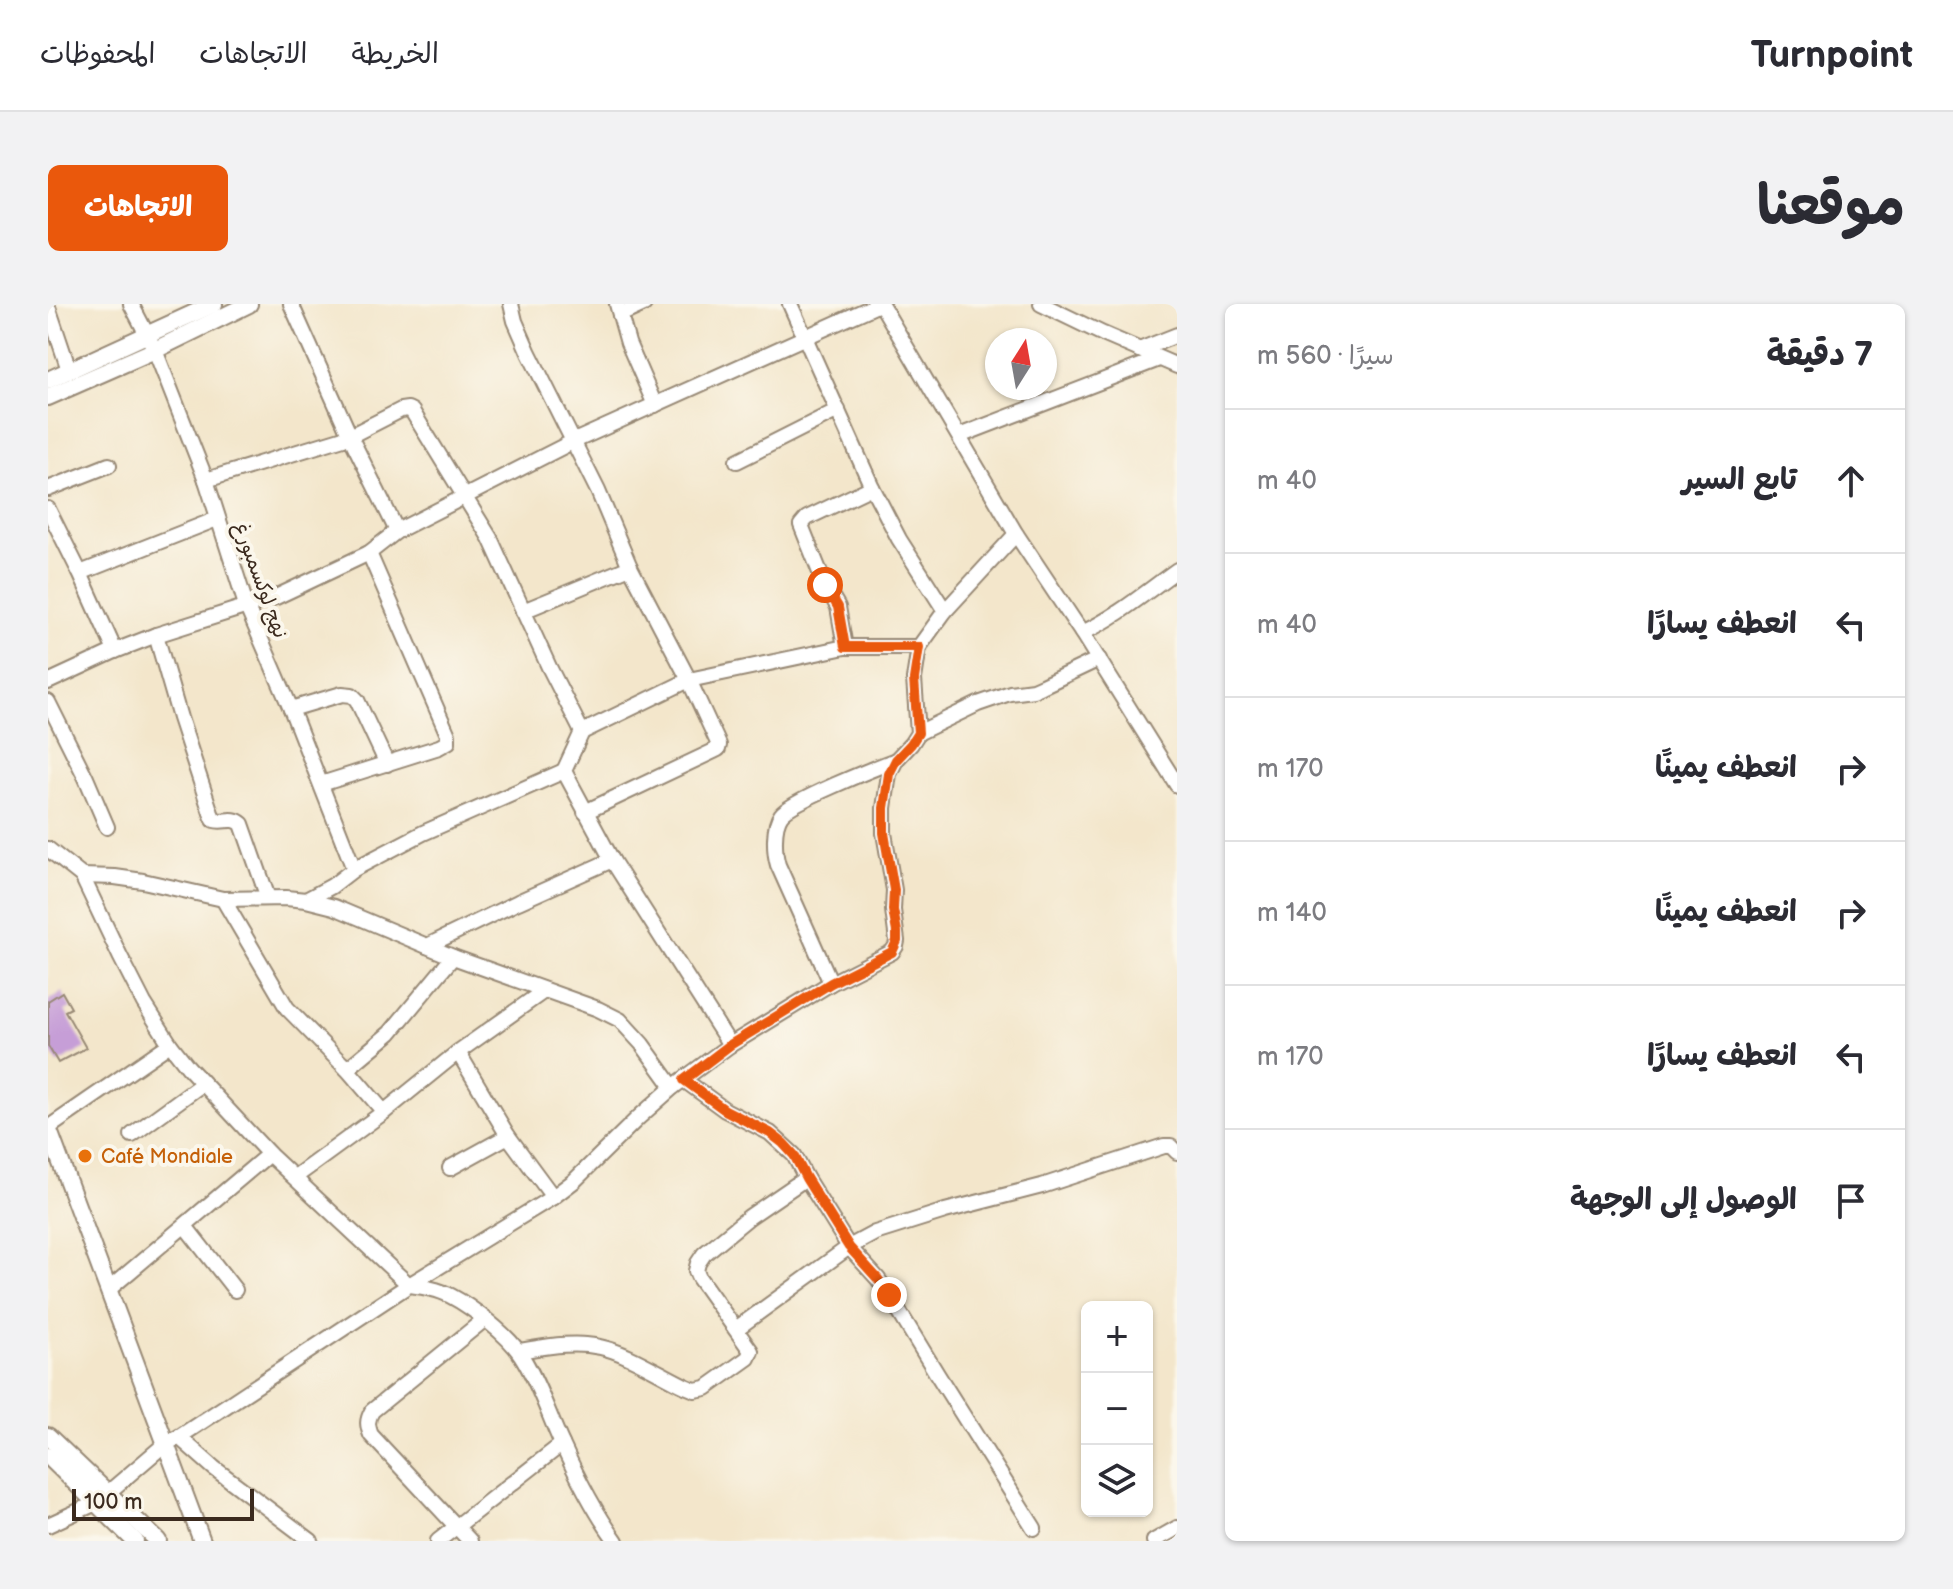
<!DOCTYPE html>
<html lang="ar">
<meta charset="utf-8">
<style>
body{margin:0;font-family:"Balsamiq Sans","Playpen Sans Arabic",sans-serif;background:#f2f2f3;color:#2b2b33;direction:rtl}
.controls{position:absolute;right:24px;bottom:24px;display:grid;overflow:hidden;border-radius:12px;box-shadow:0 2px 6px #0004}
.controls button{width:72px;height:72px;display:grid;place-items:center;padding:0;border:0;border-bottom:2px solid #e1e1e2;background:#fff;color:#2b2b33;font:40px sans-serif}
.compass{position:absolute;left:937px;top:24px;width:72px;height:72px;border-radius:50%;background:#fff;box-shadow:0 2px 6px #0004;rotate:11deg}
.scale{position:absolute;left:24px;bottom:20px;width:182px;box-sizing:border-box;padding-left:8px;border:4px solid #3b2a1e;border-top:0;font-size:22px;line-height:28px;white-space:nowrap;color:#3b2a1e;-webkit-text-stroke:6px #fbf7ec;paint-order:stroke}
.stop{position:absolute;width:24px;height:24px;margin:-18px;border:6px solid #ea580c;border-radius:50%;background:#fff}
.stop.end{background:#ea580c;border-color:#fff;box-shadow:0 2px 8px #0008}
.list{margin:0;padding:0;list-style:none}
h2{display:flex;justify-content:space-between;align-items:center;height:104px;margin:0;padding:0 32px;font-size:34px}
h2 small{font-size:26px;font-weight:400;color:#7c7c81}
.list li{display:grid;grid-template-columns:52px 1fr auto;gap:24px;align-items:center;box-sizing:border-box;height:144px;padding:0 32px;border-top:2px solid #e1e1e2}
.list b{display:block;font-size:30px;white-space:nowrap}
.list em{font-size:26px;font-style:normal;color:#7c7c81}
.icon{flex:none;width:44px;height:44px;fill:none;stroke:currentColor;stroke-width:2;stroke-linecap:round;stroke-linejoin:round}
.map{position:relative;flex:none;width:1129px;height:1237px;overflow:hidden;direction:ltr;border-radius:12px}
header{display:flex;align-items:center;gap:48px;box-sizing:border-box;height:112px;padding:0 40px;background:#fff;border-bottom:2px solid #e1e1e2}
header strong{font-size:38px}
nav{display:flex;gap:44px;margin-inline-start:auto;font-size:28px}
.intro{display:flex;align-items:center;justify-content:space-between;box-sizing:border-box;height:192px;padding:0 48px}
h1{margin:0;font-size:56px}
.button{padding:20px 36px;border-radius:12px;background:#ea580c;color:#fff;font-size:28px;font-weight:700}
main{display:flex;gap:48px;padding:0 48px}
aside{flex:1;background:#fff;border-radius:12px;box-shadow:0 2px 6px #0004}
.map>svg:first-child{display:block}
</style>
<header>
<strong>Turnpoint</strong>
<nav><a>الخريطة</a><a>الاتجاهات</a><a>المحفوظات</a></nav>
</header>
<div class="intro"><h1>موقعنا</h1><a class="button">الاتجاهات</a></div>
<main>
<aside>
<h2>7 دقيقة<small>سيرًا · 560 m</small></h2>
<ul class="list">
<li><svg class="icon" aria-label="ahead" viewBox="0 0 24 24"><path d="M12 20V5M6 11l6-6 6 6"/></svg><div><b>تابع السير</b></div><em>40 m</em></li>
<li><svg class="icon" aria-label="left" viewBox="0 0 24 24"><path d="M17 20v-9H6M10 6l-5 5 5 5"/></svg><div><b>انعطف يسارًا</b></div><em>40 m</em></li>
<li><svg class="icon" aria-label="right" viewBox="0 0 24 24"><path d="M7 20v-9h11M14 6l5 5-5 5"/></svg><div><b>انعطف يمينًا</b></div><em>170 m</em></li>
<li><svg class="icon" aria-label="right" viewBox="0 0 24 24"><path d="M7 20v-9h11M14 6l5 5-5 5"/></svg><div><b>انعطف يمينًا</b></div><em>140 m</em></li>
<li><svg class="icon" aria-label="left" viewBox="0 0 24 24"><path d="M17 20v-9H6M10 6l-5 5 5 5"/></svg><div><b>انعطف يسارًا</b></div><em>170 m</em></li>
<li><svg class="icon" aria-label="arrive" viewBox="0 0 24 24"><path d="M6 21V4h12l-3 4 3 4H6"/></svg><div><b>الوصول إلى الوجهة</b></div></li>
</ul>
</aside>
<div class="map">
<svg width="1129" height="1237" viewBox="0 0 1129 1237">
<rect width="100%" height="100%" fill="#fbf7ec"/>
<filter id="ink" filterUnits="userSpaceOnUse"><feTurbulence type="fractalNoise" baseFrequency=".0125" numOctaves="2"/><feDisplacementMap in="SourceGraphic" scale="16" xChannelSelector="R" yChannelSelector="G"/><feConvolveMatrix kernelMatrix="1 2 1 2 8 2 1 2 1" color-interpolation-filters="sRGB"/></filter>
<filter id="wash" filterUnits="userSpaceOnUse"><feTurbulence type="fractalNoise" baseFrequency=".006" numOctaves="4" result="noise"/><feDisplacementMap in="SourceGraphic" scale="32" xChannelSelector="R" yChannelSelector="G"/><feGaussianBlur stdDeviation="1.8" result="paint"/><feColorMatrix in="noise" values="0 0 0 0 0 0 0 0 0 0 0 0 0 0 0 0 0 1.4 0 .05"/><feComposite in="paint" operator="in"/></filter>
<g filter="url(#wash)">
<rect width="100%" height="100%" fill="#f3e6cb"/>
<g id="blocks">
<polygon fill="#c69ed7" points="14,688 23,704 17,707 38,744 10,759 0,742 0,697"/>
</g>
</g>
<g filter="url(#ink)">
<use href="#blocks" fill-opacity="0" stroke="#978874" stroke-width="2"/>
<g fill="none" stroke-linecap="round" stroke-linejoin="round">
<g stroke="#978874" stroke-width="18">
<g id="minor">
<polyline points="83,0 107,46 158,176 198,301 243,405 306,565"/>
<polyline points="243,0 302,132 349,227"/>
<polyline points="463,0 467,17 481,49 550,187 582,263 641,376 671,441 670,445 666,447 537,508"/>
<polyline points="569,0 580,39 607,101"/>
<polyline points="742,0 824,183 851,235 897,307"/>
<polyline points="833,0 968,230 1034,329 1129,481"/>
<polyline points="993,0 1055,30 1129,62"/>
<polyline points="0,3 21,66"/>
<polyline points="572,11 596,0"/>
<polyline points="1091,46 1129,31"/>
<polyline points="911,132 1111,55"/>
<polyline points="689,157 790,106"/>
<polyline points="158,176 302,132 353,106 360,105 364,107 442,234 501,363 534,428 516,467 564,556 682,741"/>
<polyline points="0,185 61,161"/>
<polyline points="0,205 32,269 67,347"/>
<polyline points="32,269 169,215"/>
<polyline points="475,307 582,263"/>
<path d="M1034,329C1069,313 1098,288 1129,266"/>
<path d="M108,331L132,414L163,509L166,516C176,519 185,512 194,520L220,594"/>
<polyline points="797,343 790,303 777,281 753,221 759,214 824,183"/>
<polyline points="0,378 67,347 108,331 228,293 266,275 321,249 349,227 524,138 831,0"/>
<polyline points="0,398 38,474 59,523"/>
<polyline points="243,405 294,390 304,391 309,396 339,460"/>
<polyline points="534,428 641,376 797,343 871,343"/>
<polyline points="870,429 930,400 962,389 985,386 994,382 1051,355"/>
<polyline points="273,480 391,443 400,438 400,431 321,249"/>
<path d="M0,545L34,572L72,652L96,699L122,740L140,763L221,850L361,981C375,983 390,985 403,992C424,1003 460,1031 473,1051C491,1079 500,1110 514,1140C529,1173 547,1208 568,1237"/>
<polyline points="34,572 67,573 95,577 175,595 238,594 258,596 286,603 405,653 550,705 572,716 594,740 625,783"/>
<polyline points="175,595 239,704 299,765 336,808"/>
<polyline points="258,596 284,582 306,565 375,529 516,467"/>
<polyline points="379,642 470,598 564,556"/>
<path d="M783,679L730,561C726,548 725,522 733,511C741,498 829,463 848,456"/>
<polyline points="410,748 460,832 505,893"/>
<polyline points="299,765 342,729 405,653"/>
<polyline points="636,776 677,806 722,829 746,851 758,874 801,943 830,975 841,991 889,1070 986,1224"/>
<polyline points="0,824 122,740"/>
<polyline points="84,831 154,780"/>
<polyline points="402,864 460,832"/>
<polyline points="247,873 336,808 410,748 496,687"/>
<polyline points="137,922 187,986"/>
<polyline points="60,986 221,850"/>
<polyline points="688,1025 801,943 827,929 897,907 994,882 1116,842 1123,842 1129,848"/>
<path d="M471,1047C497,1043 525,1037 552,1043C578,1048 612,1070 637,1082L647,1086L658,1084L700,1054L703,1047L651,974L648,967L650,959L656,950L701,913L758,874"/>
<polyline points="131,1133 166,1164 263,1237"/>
<polyline points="0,1221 48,1199 117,1140 131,1133 361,981 505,893 526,877 590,814 625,783 682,741 783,679 844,648 848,642 849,637 845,606 846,586 836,529 836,504 841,470 848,456 863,440 870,429 866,375 871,343 897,307 968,230"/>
<polyline points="390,1237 514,1140"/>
<path d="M422,1237L323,1131C319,1121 319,1116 324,1107L437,1015"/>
<polyline points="1106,1237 1129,1224"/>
</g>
</g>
<g stroke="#978874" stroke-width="20">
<g id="tertiary">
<polyline points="0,76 166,0"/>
<polyline points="0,93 107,46 201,0"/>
<polyline points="0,824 154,1237"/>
<polyline points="0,1132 110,1237"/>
<polyline points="0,1152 87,1237"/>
</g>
</g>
<use href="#minor" stroke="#fff" stroke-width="14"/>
<use href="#tertiary" stroke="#fff" stroke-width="16"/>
</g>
</g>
<g fill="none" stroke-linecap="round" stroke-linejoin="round" filter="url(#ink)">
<polyline stroke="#ea580c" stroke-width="10" points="777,281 790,303 797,343 871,343 866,375 870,429 863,440 848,456 841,470 836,504 836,529 846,586 845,606 849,628 849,637 844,648 783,679 682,741 636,776 677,806 722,829 735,839 746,851 758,874 801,943 830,975 841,991"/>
</g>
<circle fill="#e8710a" stroke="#fbf7ec" stroke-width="3" cx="37" cy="852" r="8"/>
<g text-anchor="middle" stroke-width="8" stroke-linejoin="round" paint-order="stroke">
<g font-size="20" fill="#3b2a1e" stroke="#fbf7ec">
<text transform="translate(213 276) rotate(70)" y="7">نهج لوكسمبورغ</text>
</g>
<g font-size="20" fill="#c56008" stroke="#fbf7ec" text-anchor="start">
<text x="53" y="859">Café Mondiale</text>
</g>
</g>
</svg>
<div class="controls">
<button>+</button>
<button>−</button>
<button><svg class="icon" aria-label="layers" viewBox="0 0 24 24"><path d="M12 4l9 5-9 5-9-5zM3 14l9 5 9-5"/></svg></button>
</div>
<svg class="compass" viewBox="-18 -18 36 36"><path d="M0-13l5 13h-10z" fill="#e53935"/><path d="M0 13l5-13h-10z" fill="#7c7c81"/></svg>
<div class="scale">100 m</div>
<div class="stop" style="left:777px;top:281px"></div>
<div class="stop end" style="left:841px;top:991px"></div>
</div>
</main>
